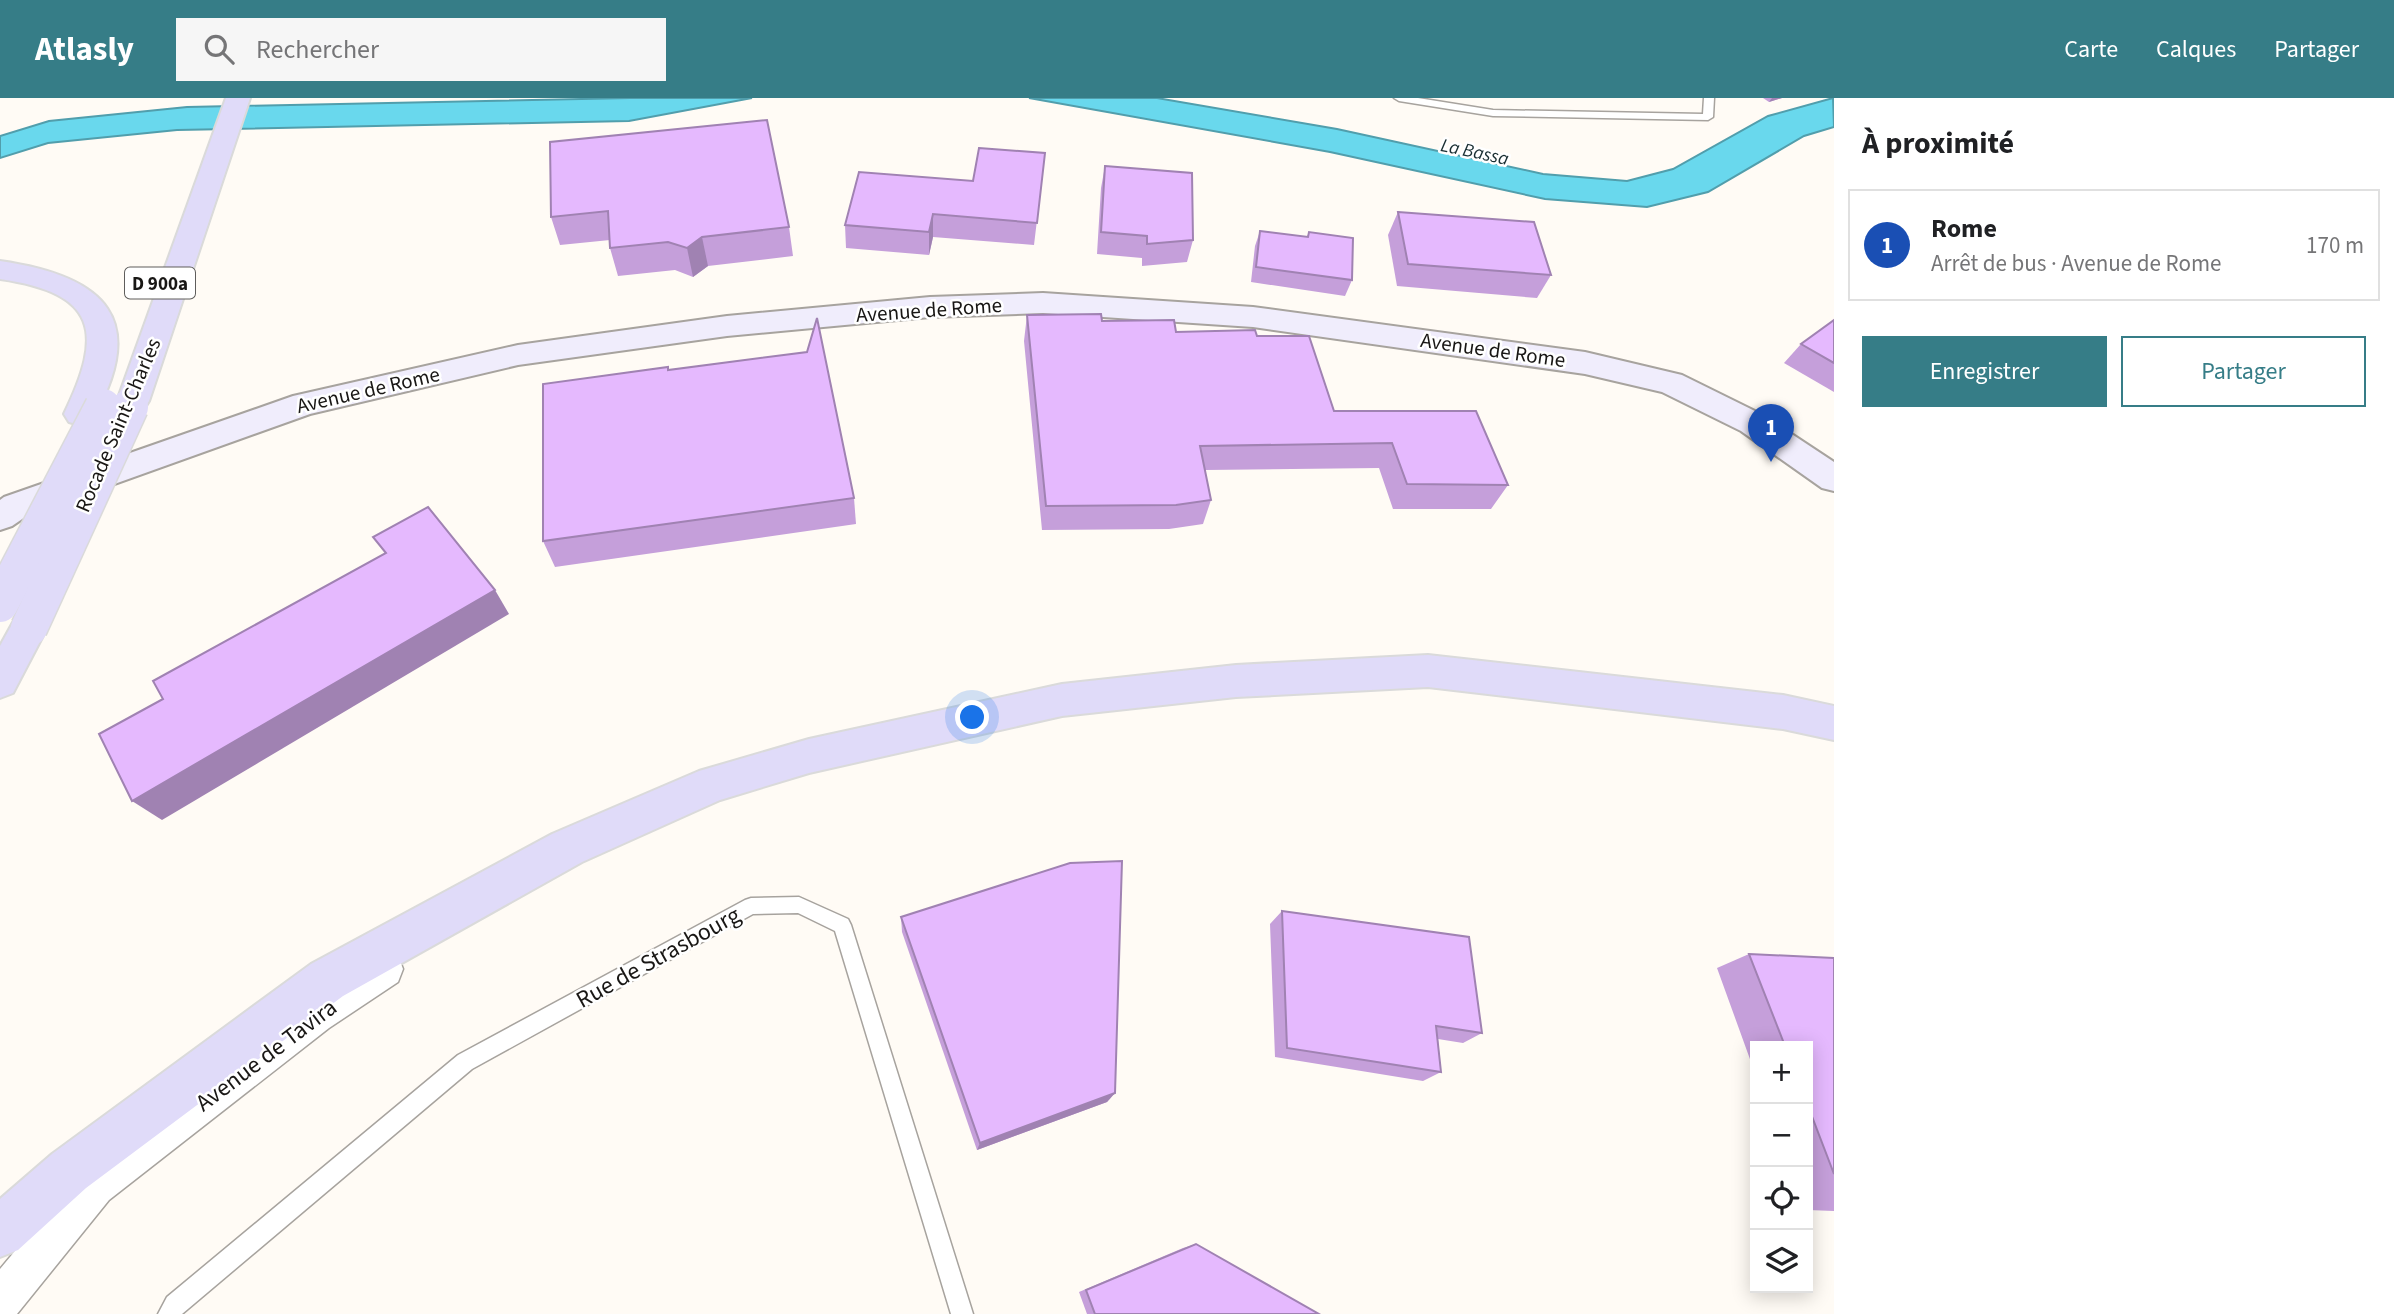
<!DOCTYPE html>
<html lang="fr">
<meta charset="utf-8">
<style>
body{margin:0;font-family:"Source Sans 3",sans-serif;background:#f6f6f6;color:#202124}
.controls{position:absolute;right:21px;bottom:21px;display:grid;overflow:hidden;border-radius:0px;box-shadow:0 4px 18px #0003}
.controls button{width:63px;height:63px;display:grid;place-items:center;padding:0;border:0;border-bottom:2px solid #e0e0e0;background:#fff;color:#202124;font:35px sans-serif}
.you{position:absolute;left:973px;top:620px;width:24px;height:24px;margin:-18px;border:5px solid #fff;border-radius:50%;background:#1a73e8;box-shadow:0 0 0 10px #1a73e833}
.badge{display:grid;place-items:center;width:46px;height:46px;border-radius:50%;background:#367d87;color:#fff;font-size:23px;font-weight:700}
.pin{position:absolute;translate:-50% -58px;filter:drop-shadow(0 2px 4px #0008)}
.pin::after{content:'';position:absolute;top:37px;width:24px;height:21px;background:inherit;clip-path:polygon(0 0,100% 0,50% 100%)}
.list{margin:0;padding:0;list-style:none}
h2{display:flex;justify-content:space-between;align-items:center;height:91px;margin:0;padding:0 28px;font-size:30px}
h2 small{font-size:23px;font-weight:400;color:#757577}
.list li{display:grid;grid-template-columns:46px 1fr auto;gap:21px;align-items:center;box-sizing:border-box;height:112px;margin:0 14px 14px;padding:0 14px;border:2px solid #e0e0e0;border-radius:0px}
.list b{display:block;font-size:26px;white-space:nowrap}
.list p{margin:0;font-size:23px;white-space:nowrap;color:#757577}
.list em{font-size:23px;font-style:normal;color:#757577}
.actions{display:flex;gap:14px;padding:21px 28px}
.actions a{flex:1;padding:16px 0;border:2px solid #367d87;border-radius:0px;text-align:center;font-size:24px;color:#367d87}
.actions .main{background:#367d87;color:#fff}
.icon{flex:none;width:38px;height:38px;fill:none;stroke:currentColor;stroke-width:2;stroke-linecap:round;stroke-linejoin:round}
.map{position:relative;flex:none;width:1834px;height:1216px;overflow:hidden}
header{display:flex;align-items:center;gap:42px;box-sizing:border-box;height:98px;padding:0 35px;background:#367d87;color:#fff}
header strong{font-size:33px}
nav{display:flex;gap:38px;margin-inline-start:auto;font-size:24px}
.search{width:490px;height:63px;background:#f6f6f6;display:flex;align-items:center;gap:18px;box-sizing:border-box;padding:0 24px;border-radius:0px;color:#757577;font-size:26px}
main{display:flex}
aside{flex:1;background:#fff}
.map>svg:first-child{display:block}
</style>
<header>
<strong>Atlasly</strong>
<div class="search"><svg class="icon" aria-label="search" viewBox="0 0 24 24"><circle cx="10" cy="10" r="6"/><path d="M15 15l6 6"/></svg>Rechercher</div>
<nav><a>Carte</a><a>Calques</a><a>Partager</a></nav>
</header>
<main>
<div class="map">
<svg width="1834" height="1216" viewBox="0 0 1834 1216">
<rect width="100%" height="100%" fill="#fffbf5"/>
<g fill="#69d8ed" stroke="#519eac" stroke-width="2">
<polygon points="630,0 752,0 629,23 177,32 48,45 0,60 0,38 49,23 187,9"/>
<polygon points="1029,0 1157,0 1337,31 1543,76 1627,83 1673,71 1768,18 1833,0 1834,29 1804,38 1708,94 1647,109 1545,101 1330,54"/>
</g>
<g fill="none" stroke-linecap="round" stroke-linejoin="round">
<g stroke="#a7a39e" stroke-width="3">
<g id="lane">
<polygon points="1394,0 1418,0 1493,12 1703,16 1704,0 1714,0 1713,19 1708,22 1493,18 1399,3"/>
<polygon points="799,799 848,821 851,827 973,1216 951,1216 835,833 798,815 753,816 472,971 182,1216 158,1216 167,1199 458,957 745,802 751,800"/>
</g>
</g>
<g stroke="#a7a39e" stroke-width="3">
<polygon id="street" points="385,853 398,858 403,871 398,884 329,930 109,1102 17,1216 0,1216 0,1171 81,1074 303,904 372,858"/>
</g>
<g stroke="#a7a39e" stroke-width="4">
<polygon id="secondary" points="1043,195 1253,209 1585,254 1682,277 1763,317 1834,364 1834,393 1822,390 1741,333 1662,294 1585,276 1253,229 1043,215 930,219 727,238 518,267 310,316 28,417 12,428 0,432 0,402 4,399 293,298 518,247 727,218 930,199"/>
</g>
<g stroke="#dadada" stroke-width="4">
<g id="primary">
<polygon points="226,0 250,0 149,303 144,311 133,314 122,311 117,303"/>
<path d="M0,163C105,178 151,221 91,324L80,327L69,324L64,316C104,234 97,195 0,181Z"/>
<polygon points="29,515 42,519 47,530 13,595 0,600 0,548 16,519"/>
<polygon points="1428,557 1783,597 1834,608 1834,642 1783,631 1428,589 1236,599 1062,618 809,675 720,702 582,764 343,898 86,1090 18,1152 0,1159 0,1101 52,1056 311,866 552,736 699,673 809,641 1062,586 1236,567"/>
</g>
</g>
<use href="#lane" fill="#fff" fill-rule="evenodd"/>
<use href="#street" fill="#fff" fill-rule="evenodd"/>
<use href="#secondary" fill="#f0edfc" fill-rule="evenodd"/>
<use href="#primary" fill="#e0dbf9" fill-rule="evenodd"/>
<g stroke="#dadada" stroke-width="31" stroke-linecap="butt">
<g id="primary-bridge-far1">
<polyline points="102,310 103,308"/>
<polyline points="130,310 133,303"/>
</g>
</g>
<g stroke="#dadada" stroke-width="39" stroke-linecap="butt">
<g id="primary-bridge">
<polyline points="0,506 103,309"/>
<polyline points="29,530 130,309"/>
</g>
</g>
<use href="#primary-bridge-far1" stroke="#e0dbf9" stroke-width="28"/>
<use href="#primary-bridge" stroke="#e0dbf9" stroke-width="36"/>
</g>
<g fill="#c59fda">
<polygon points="1763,0 1782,0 1769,4"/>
<polygon points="550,44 789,129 793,158 708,168 693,179 675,172 618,178 610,150 610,142 560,147 551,119"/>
<polygon points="1045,55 1034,147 933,139 929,157 846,150 845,127 973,83"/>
<polygon points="1105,68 1193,142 1187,164 1142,168 1142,160 1097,156 1101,90"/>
<polygon points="1398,114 1551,177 1537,200 1397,188 1388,137"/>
<polygon points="1260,133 1307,139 1309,134 1352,182 1345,198 1251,184 1255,148"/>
<polygon points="1027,217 1102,223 1176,234 1257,238 1334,313 1508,387 1491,411 1393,411 1379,370 1205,372 1211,402 1203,426 1169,431 1042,432 1024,243"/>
<polygon points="1834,222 1834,294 1784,265 1801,246"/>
<polygon points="668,272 854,400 856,426 555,469 543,443"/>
<polygon points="1282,813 1482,935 1463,945 1438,941 1441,974 1423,983 1275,959 1270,826"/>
<polygon points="901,819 1115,995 1107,1004 977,1052 902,834"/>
<polygon points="1749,856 1834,860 1834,1113 1808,1112 1808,948 1755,948 1755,975 1717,870"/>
<polygon points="1196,1146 1319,1216 1087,1216 1079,1194 1183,1150"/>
</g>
<g fill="#a082b2">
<polygon points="1772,0 1782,0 1769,4"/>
<polygon points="933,116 933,139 929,157 929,134"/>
<polygon points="702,139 708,168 693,179 687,150"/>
<polygon points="495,492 509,516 162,722 132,703"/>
<polygon points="1115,995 1107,1004 977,1052 980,1045"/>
</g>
<g fill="#e5b9fe" stroke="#a082b2" stroke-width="2">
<polygon points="767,22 789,129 702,139 687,150 668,144 610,150 608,113 551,119 550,44"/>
<polygon points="979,50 1045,55 1037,125 933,116 929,134 845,127 859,74 973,83"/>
<polygon points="1105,68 1192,75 1193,142 1147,146 1147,138 1101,134"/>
<polygon points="1398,114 1534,124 1551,177 1408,166"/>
<polygon points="1260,133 1308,139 1309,134 1353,140 1352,182 1256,169"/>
<polygon points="1101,216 1102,223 1174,222 1176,234 1255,232 1257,238 1309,238 1334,313 1476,313 1508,387 1407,386 1392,345 1200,348 1211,402 1176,407 1046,408 1027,217"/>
<polygon points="817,220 854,400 543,443 543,286 668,269 668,272 807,254"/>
<polygon points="1834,222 1834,265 1801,246"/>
<polygon points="428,409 495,492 132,703 99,636 163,601 153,583 386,455 373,439"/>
<polygon points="1122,763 1115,995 980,1045 901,819 1070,765"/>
<polygon points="1282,813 1469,839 1482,935 1436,928 1441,974 1287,950"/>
<polygon points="1749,856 1834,860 1834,1076 1808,1008 1808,948 1785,948"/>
<polygon points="1196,1146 1319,1216 1095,1216 1086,1192"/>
</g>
<g text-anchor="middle" stroke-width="5" stroke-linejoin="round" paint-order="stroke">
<g font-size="19" font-style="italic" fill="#192e32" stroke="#fff">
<text transform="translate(1475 53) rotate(12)" y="7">La Bassa</text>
</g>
<rect fill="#fff" stroke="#5e5d5b" stroke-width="2" x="125" y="169.5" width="70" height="31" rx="5"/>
<g font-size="19" font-weight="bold" fill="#191715">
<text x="160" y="192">D 900a</text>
</g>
<g font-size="21" fill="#191715" stroke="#fff">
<text transform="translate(929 212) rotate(-4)" y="7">Avenue de Rome</text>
<text transform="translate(1493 252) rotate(8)" y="7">Avenue de Rome</text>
<text transform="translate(368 292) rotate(-13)" y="7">Avenue de Rome</text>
<text transform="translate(118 327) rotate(-67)" y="7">Rocade Saint-Charles</text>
</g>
<g font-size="24" fill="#191715" stroke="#fff">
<text transform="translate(658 859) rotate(-29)" y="8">Rue de Strasbourg</text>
<text transform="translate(266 957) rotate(-37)" y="8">Avenue de Tavira</text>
</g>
</g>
</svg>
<div class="controls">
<button>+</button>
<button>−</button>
<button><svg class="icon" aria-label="locate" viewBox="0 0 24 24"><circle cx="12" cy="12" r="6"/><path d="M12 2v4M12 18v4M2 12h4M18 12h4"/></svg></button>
<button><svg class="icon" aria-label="layers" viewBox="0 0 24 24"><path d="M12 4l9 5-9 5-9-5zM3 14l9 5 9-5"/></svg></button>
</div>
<div class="you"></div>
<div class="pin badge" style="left:1771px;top:364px;background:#1a4fb4">1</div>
</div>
<aside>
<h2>À proximité<small></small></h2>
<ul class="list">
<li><span class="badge" style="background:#1a4fb4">1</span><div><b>Rome</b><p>Arrêt de bus · Avenue de Rome</p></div><em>170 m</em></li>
</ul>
<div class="actions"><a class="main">Enregistrer</a><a>Partager</a></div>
</aside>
</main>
